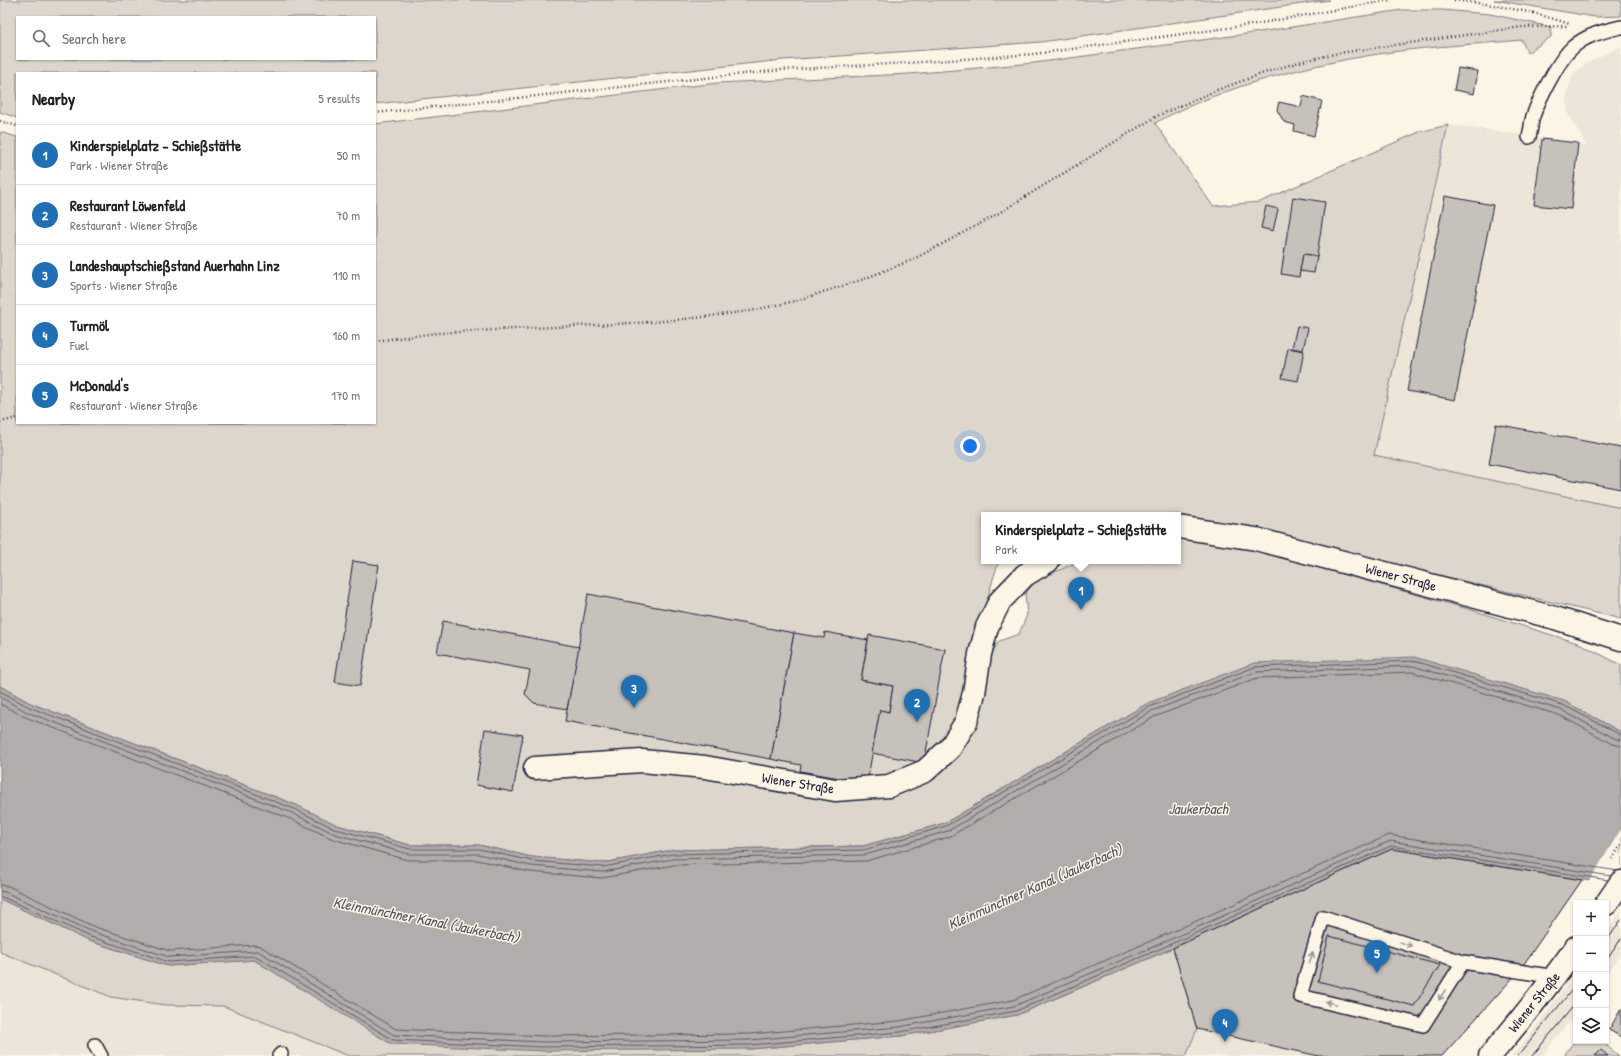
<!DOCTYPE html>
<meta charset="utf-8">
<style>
body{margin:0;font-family:"Patrick Hand",sans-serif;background:#f6f6f6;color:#222}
.controls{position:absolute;right:12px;bottom:12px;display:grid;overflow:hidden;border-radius:0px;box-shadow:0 1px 3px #0004}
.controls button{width:36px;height:36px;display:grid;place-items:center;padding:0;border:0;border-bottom:1px solid #e0e0e0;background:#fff;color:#222;font:20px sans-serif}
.you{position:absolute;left:970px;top:446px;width:14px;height:14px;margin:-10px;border:3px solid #fff;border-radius:50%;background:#1a73e8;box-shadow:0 0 0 6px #1a73e833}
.badge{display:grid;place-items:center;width:26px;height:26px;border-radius:50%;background:#1f6fb2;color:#fff;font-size:13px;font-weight:700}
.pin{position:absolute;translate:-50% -33px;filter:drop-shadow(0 1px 2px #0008)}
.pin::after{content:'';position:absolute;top:21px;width:14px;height:12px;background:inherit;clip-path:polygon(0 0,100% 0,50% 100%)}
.popup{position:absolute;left:981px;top:512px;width:200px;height:52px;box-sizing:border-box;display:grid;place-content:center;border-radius:0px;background:#fff;filter:drop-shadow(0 1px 3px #0005);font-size:13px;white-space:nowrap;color:#767676}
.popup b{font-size:15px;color:#222}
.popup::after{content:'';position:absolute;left:50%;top:100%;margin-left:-8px;border:8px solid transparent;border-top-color:#fff}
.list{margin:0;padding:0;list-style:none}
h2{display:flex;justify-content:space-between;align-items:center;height:52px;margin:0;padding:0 16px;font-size:17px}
h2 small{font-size:13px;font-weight:400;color:#767676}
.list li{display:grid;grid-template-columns:26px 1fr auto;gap:12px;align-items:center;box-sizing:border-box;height:60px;padding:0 16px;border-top:1px solid #e0e0e0}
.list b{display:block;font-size:15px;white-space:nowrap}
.list p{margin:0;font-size:13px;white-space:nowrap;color:#767676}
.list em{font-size:13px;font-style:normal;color:#767676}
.icon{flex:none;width:22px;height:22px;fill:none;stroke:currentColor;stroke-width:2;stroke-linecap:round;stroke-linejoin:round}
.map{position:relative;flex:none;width:1621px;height:1056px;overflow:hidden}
.search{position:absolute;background:#fff;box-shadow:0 1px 3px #0004;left:16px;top:16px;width:360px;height:44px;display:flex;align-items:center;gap:10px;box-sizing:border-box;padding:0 14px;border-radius:0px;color:#767676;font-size:15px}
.panel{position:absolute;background:#fff;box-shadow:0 1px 3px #0004;left:16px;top:72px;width:360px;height:352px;border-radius:0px}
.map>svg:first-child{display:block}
</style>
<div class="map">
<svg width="1621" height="1056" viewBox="0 0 1621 1056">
<rect width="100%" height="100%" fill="#fcf5e5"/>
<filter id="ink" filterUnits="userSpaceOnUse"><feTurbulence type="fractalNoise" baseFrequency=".025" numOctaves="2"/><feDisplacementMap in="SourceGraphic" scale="8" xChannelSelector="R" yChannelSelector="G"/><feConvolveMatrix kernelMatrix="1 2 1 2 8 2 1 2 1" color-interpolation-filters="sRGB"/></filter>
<g filter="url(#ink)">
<g fill="#ece5d8">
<polygon points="1621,46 1621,508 1374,455 1448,125 1512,133 1587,146 1567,112 1567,92 1574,73 1589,62"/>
<polygon points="1621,911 1621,954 1606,975 1606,933"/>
<polygon points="0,952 111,997 165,1005 223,1006 349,1056 0,1056"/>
<polygon points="1576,972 1576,1013 1542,1056 1511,1056 1530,1035"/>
<polygon points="1197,1029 1319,1056 1186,1056"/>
</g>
<g fill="#dcd6cc" stroke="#7f7c84" fill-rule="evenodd">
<path d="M0,0H1329L1041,42L783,60L375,104V73H17V118L0,112ZM17,17H375V59H17Z"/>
<polygon points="1494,0 1621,0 1621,16 1595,17"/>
<path d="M1402,10H1442L1490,14L1551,27V37L1527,53L1522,40C1479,44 1435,46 1392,52C1314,63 1225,85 1155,123L1213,206L1260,202L1419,132L1448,125L1374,455L1621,508V619L1344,552L1255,528L1178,515H984V561H999L993,579L972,654L988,660L999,641L1019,634L1027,615L1025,594L1034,582L1079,561H1178V538L1254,550L1465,608L1581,644L1621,665V732L1564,701L1148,703L945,823L863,846L672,850L603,863L532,857L479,845H410L337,825L294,804L30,703L0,686V132L17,137V423H375V124L717,83L909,74L1034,63L1253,33Z"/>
<polygon points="0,899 89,941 168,966 254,960 314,996 750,1049 901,1036 1017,1015 1173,948 1197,1029 1186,1056 349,1056 223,1006 165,1005 111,997 0,952"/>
<polygon points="1576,1039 1576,1041 1601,1041 1619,1056 1566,1056 1565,1054"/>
</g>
<polygon fill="#b2adab" stroke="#78757e" points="1414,657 1564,701 1621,732 1621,886 1392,849 1173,948 1017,1015 901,1036 750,1049 544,1051 391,1044 254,960 168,966 89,941 0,899 0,686 30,703 294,804 337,825 410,845 479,845 532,857 603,863 672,850 863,846 945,823 1148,703 1254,663"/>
<polygon fill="#fcf5e5" points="1621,829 1621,888 1588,883 1609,849"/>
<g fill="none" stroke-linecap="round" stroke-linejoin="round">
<g stroke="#5c5a68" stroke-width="1">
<polyline points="0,691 29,707 292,808 336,829 410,849 479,849 532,861 603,867 673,854 864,850 946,826 1149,707 1255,667 1414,661 1563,705 1621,735"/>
<polyline points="0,697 27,712 290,812 335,834 409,854 478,854 531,866 603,872 673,859 865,855 948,831 1152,711 1256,672 1413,666 1561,710 1616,739 1621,740"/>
<polyline points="0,704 25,717 288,818 333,839 408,860 477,860 530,872 602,878 674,865 866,861 949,837 1154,717 1257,678 1412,672 1559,715 1613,744 1621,746"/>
<polyline points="0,885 8,886 95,927 170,951 253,945 260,946 396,1029 544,1036 749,1034 899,1021 1013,1000 1167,934 1389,835 1618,871"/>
<polyline points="0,891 5,892 93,932 169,957 258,951 394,1035 544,1042 749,1040 899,1027 1014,1006 1169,940 1390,841 1611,876"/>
<polyline points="0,896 91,937 169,962 256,956 393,1040 544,1047 750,1045 900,1032 1016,1011 1171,944 1391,846 1608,880"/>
</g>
</g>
<g fill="#c6c1bb" stroke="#22223b">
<polygon points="1458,68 1478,71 1474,94 1454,90"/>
<polygon points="1303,96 1322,101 1314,136 1294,131 1295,125 1284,122 1277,110 1279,102 1301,107"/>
<polygon points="1542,139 1578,143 1571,209 1534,205"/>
<polygon points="1445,196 1493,205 1455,400 1407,391"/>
<polygon points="1293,197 1325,202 1317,256 1303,254 1299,277 1281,274"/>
<polygon points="1266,206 1278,209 1273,231 1261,228"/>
<polygon points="1303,254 1317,256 1314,273 1300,271"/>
<polygon points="1297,326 1308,328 1303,350 1292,348"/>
<polygon points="1288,348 1304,351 1298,381 1282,378"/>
<polygon points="1496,424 1621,448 1621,489 1489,464"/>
<polygon points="353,561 379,565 360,686 335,682"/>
<polygon points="588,594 794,633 771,759 565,721"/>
<polygon points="443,621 579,647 567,709 534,703 525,694 530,670 437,653"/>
<polygon points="825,632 868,640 861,680 893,686 889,712 880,710 867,783 800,771 801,765 771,759 794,633 824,638"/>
<polygon points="869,635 945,649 924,763 872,753 880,710 889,712 893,686 861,680"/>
<polygon points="485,729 523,735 513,792 476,785"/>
<polygon points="1392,849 1582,880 1519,971 1442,1056 1319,1056 1197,1029 1173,948"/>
<polygon points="1329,936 1440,965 1414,1006 1318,981"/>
<polygon points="1621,1009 1621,1037 1609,1030"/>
<polygon points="1601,1050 1608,1056 1595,1056"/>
</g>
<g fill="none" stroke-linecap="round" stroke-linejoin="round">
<g stroke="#22223b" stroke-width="16">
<g id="lane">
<path d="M1529,137C1531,130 1531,122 1533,116C1540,97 1559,59 1573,47C1586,35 1604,31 1621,27"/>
<polyline points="1463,962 1423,1025 1300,996 1323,917 1463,962 1555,977"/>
<polyline points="95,1045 101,1056"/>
<polyline points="279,1056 281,1054"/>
</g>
</g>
<g stroke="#22223b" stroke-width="25">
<g id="street">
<polyline points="1178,527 1256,539 1555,618 1621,639"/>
<polyline points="535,768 642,761 705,767 835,790 889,786 925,771 950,748 966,722 974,693 980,654 987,627 1000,601 1025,575 1048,561"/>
</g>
</g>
<g stroke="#22223b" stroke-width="25">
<g id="primary">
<polyline points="1606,904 1621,882"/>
<path d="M1490,1056C1520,1021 1549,985 1576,947"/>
</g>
</g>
<g stroke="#22223b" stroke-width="2.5" stroke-dasharray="1 3" stroke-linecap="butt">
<polyline points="1454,0 1493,5 1534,13 1570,24"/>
<polyline points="375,113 781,70 907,63 1034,54 1250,25 1390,0"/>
<polyline points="0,121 17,126"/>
<polyline points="375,341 437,333 653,322 695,318 750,311 795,301 861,280 912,260 989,219 1157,116 1217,90 1264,73 1299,62 1339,53 1522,27 1567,26"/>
<polyline points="0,422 17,418"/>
<polyline points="1612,859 1621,845"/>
</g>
<use href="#lane" stroke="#fcf5e5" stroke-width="13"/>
<use href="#street" stroke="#fcf5e5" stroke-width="22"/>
<use href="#primary" stroke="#fcf5e5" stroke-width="22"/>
<g stroke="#22223b" stroke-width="1">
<polyline points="1606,942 1621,920"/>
<polyline points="1606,961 1621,939"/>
<polyline points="1518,1056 1576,985"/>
<polyline points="1532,1056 1576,1003"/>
</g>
</g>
<defs><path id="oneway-shaft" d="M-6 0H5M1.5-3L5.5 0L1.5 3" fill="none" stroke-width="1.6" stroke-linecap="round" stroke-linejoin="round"/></defs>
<g stroke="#9a9698">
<use href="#oneway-shaft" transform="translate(1406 944) rotate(18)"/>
<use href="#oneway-shaft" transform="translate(1311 958) rotate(-73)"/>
<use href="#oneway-shaft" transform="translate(1442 995) rotate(122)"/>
<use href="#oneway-shaft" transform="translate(1331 1003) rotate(-167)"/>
</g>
</g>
<g text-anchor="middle" stroke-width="3" stroke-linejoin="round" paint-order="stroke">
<g font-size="14" fill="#22223b" stroke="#fcf5e5">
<text transform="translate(1401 577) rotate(15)" y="5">Wiener Straße</text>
<text transform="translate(798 783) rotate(9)" y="5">Wiener Straße</text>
<text transform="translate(1534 1002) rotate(-51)" y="5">Wiener Straße</text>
</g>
<g font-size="15" font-style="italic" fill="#545362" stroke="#fcf5e5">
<text x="1198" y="814">Jaukerbach</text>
<text transform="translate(1035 887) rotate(-24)" y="5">Kleinmünchner Kanal (Jaukerbach)</text>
<text transform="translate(426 920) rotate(11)" y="5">Kleinmünchner Kanal (Jaukerbach)</text>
</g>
</g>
</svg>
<div class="controls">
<button>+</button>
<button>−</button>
<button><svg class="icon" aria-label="locate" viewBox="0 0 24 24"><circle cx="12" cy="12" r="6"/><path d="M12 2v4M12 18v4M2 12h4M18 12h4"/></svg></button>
<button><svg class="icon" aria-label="layers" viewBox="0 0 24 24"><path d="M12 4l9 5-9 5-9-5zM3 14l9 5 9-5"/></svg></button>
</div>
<div class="you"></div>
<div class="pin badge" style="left:1081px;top:610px">1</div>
<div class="popup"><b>Kinderspielplatz - Schießstätte</b>Park</div>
<div class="pin badge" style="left:917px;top:722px">2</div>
<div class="pin badge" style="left:634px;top:708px">3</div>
<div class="pin badge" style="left:1225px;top:1042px">4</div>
<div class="pin badge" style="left:1377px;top:973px">5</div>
<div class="search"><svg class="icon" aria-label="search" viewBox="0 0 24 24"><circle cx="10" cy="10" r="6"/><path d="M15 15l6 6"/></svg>Search here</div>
<section class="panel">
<h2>Nearby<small>5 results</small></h2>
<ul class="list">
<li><span class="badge">1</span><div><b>Kinderspielplatz - Schießstätte</b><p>Park · Wiener Straße</p></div><em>50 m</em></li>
<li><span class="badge">2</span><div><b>Restaurant Löwenfeld</b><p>Restaurant · Wiener Straße</p></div><em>70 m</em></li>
<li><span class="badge">3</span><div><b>Landeshauptschießstand Auerhahn Linz</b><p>Sports · Wiener Straße</p></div><em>110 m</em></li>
<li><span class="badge">4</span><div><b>Turmöl</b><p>Fuel</p></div><em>160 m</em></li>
<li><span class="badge">5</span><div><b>McDonald's</b><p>Restaurant · Wiener Straße</p></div><em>170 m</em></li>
</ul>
</section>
</div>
